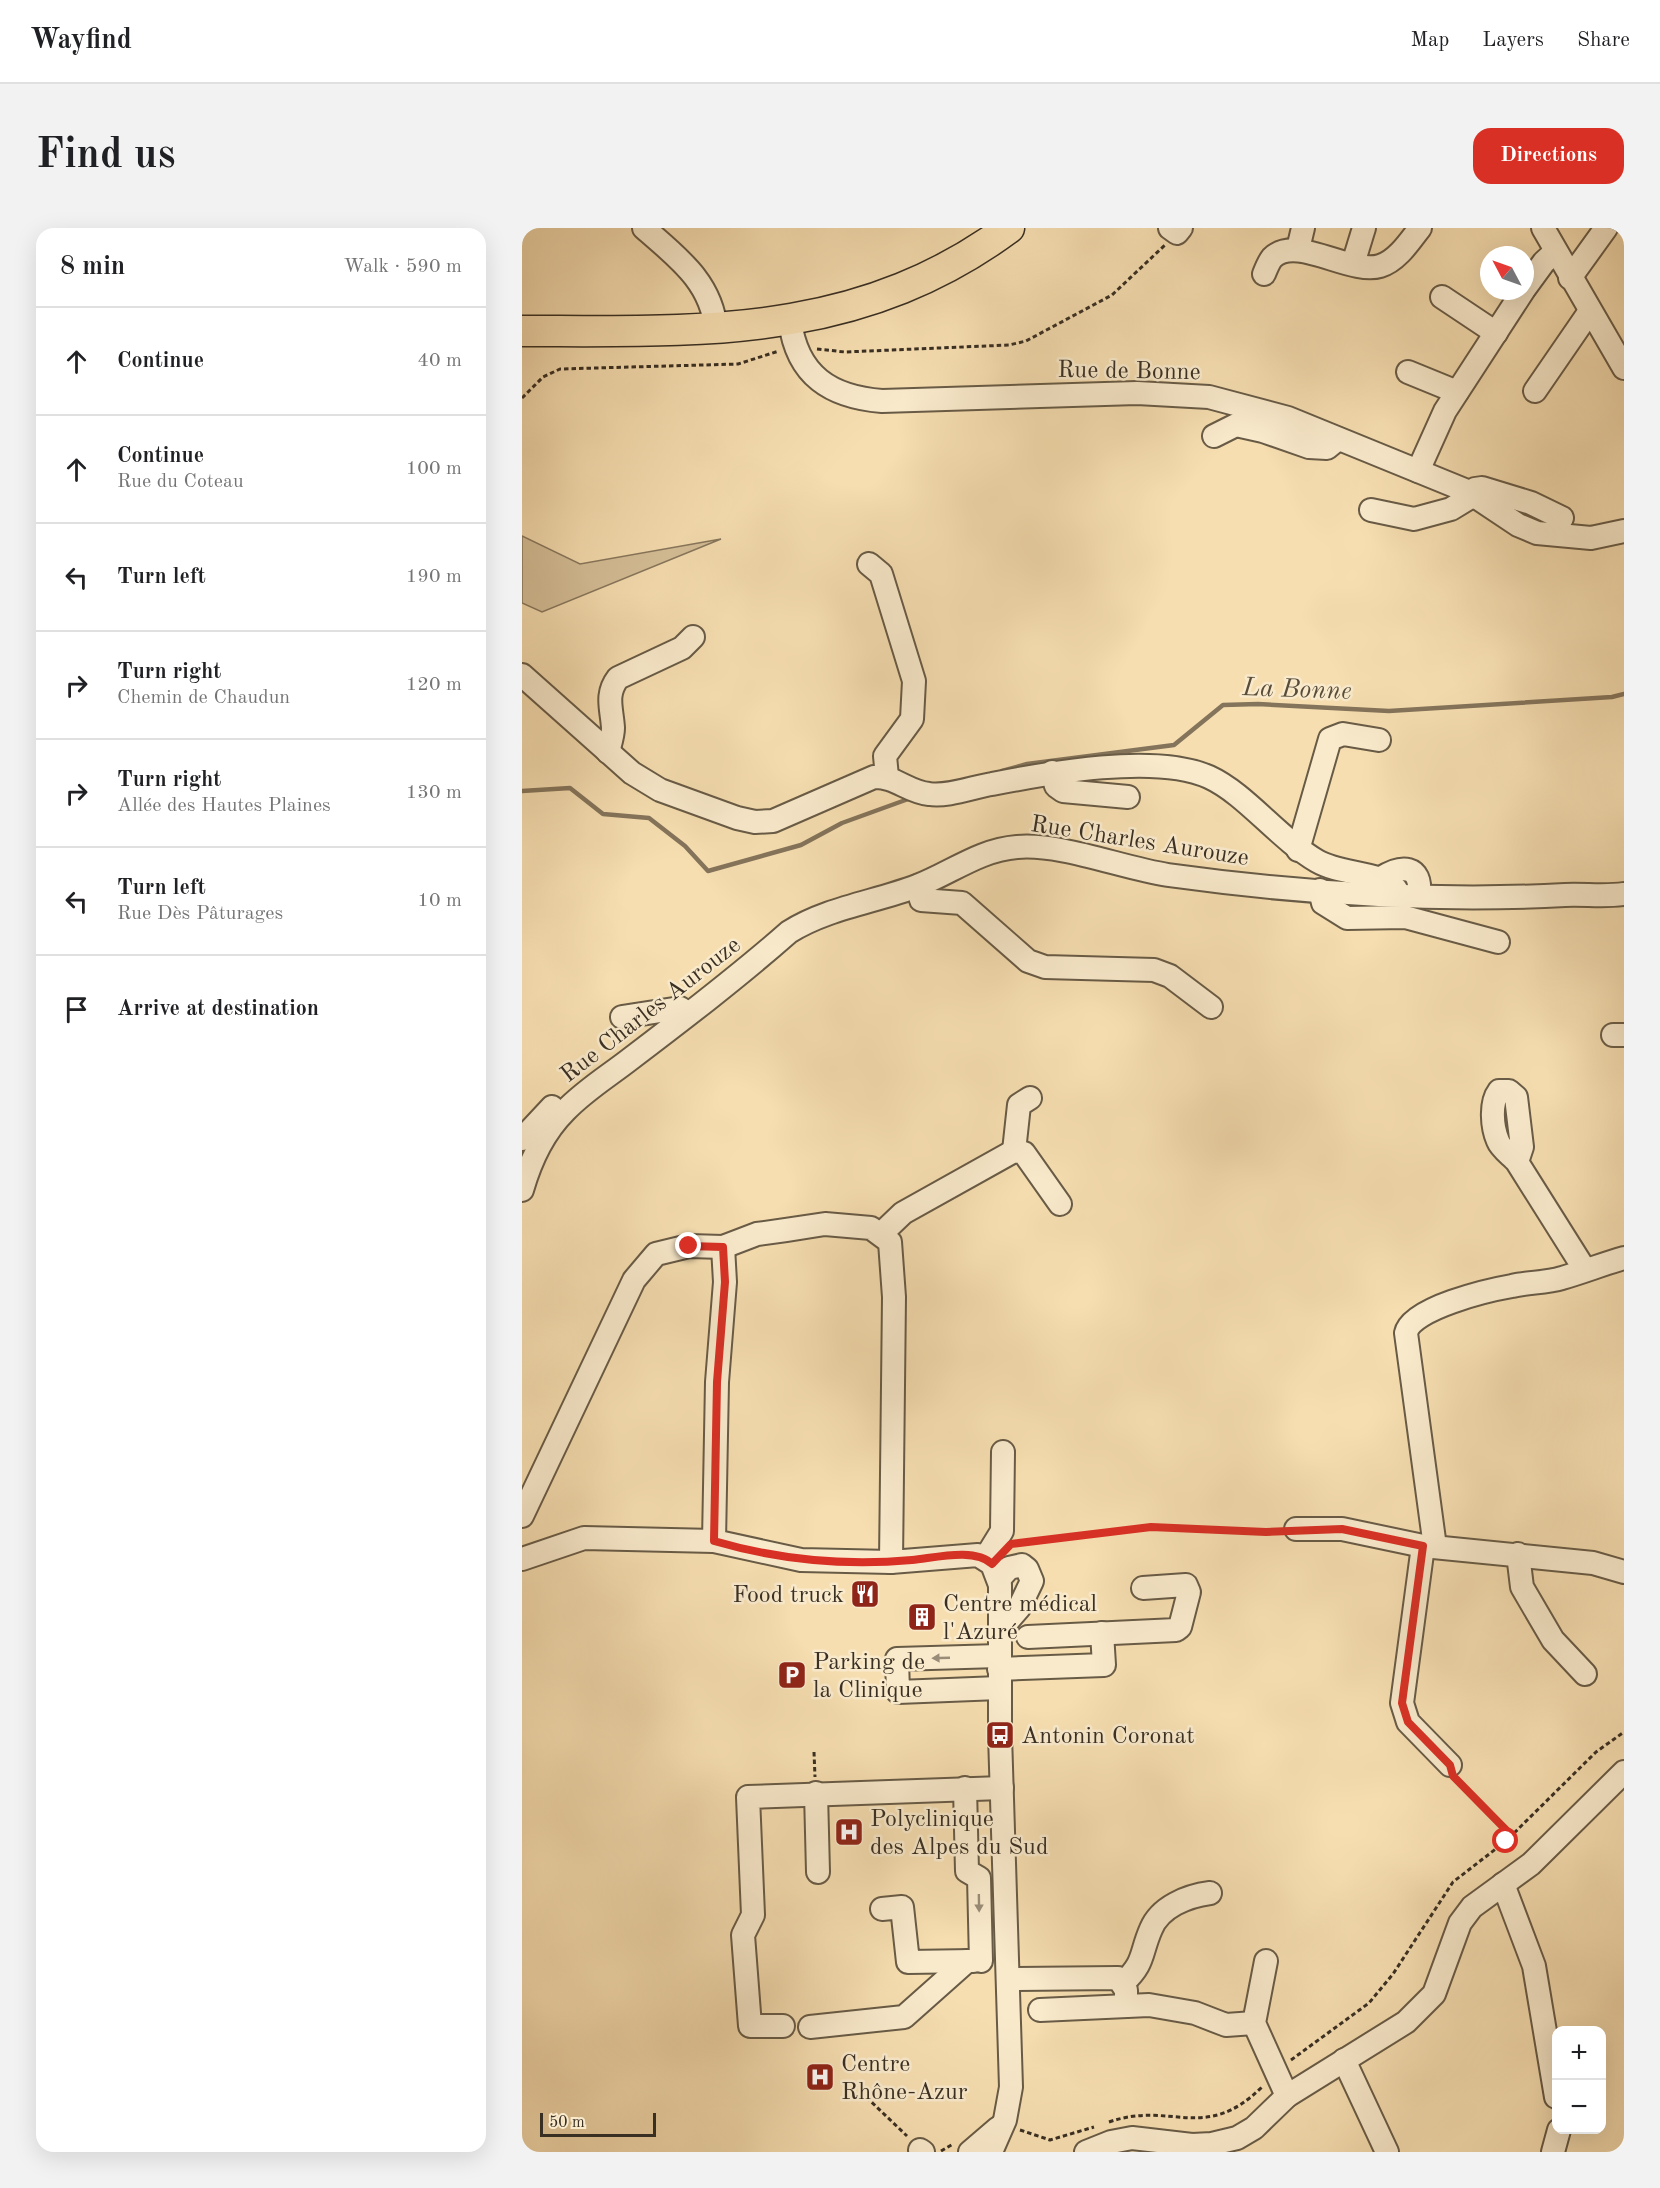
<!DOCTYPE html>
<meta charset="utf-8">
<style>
body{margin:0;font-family:"Old Standard TT",serif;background:#f2f2f2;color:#202124}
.controls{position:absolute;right:18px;bottom:18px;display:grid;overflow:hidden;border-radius:12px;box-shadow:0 6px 24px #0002}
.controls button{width:54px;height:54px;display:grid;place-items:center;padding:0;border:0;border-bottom:2px solid #e0e0e0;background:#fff;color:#202124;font:30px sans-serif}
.compass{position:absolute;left:958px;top:18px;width:54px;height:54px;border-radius:50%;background:#fff;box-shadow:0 6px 24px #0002;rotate:311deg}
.scale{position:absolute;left:18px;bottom:15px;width:116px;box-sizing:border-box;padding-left:6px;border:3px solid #392f23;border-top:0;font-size:16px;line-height:21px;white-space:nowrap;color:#392f23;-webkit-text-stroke:4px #f9eacc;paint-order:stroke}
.stop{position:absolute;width:18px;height:18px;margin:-14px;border:4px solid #d93025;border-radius:50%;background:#fff}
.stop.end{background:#d93025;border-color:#fff;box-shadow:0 2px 6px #0008}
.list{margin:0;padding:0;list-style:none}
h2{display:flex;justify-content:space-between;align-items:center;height:78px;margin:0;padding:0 24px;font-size:26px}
h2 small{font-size:20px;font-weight:400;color:#757577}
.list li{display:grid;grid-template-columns:39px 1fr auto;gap:18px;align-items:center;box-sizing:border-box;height:108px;padding:0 24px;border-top:2px solid #e0e0e0}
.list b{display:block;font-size:22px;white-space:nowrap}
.list p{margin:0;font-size:20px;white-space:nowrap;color:#757577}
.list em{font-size:20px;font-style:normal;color:#757577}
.icon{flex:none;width:33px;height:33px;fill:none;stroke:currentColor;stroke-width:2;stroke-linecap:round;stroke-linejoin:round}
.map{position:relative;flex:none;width:1102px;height:1924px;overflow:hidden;border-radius:18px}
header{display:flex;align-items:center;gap:36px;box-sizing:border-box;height:84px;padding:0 30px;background:#fff;border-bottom:2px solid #e0e0e0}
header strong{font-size:28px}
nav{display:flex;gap:33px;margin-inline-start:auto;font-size:21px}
.intro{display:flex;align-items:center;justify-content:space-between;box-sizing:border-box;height:144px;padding:0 36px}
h1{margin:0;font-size:42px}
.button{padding:15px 27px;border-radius:18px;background:#d93025;color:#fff;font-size:21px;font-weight:700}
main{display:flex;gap:36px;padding:0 36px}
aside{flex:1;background:#fff;border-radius:18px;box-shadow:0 6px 24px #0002}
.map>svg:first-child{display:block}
</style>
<header>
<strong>Wayfind</strong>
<nav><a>Map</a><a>Layers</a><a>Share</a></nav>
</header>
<div class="intro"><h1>Find us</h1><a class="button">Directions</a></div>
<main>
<aside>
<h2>8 min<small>Walk · 590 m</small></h2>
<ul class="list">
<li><svg class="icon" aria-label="ahead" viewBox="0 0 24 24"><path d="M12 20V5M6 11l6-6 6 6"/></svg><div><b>Continue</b></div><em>40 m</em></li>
<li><svg class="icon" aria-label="ahead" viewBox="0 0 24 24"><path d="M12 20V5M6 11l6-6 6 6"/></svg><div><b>Continue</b><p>Rue du Coteau</p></div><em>100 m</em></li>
<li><svg class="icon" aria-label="left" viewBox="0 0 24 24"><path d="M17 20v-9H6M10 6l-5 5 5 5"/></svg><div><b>Turn left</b></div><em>190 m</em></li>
<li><svg class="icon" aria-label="right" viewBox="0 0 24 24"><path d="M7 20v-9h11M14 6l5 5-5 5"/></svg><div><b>Turn right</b><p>Chemin de Chaudun</p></div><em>120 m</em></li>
<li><svg class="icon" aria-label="right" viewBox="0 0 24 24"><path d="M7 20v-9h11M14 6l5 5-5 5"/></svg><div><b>Turn right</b><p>Allée des Hautes Plaines</p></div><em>130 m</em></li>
<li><svg class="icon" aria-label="left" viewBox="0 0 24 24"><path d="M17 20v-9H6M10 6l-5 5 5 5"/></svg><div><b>Turn left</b><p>Rue Dès Pâturages</p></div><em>10 m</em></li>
<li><svg class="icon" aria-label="arrive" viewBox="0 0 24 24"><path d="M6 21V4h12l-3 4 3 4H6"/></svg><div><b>Arrive at destination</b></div></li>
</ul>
</aside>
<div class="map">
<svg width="1102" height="1924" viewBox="0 0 1102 1924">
<rect width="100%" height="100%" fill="#f6deb1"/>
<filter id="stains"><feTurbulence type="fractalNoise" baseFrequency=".00333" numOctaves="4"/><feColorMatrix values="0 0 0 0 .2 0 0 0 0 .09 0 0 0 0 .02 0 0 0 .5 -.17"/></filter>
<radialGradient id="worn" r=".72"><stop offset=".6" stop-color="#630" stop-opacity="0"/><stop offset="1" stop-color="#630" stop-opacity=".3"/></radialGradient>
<polygon fill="#d6c099" stroke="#88785e" stroke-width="1.5" points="0,308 58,336 199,311 20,384 0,375"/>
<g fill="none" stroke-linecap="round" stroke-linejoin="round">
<g stroke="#84745b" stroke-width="4.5">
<polyline points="480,543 505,536 652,517 701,477 736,476 867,483 1090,469 1102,466"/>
<polyline points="0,563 48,560 81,586 127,590 163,618 186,643 279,617 320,595 389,570"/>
</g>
<g stroke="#685b46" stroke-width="26">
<g id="minor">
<path d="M122,0C155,29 190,54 194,102"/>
<polyline points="648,0 655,5 659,0"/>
<polyline points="1021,0 1102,140"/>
<polyline points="776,21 781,0"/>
<polyline points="831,36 842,0"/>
<path d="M742,46C744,41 747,34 750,30C774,6 828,47 858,38C875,33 888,13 898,0"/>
<polyline points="1048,50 1084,0"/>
<polyline points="1003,60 1022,34 1033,24"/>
<polyline points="920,69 974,105"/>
<path d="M268,93C275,148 309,169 360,173L615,165L687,169L766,190L945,263L996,297L1015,305L1069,310L1102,303"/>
<polyline points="886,144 935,164"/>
<polyline points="1013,163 1068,83"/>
<polyline points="692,208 714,197 741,203 787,219 805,220 816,211"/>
<polyline points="896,243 923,183 1001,63"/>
<polyline points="953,261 960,260 1009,275 1040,290"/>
<polyline points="849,282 892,291 929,281 952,267"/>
<polyline points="347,336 359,346 392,453 390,491 363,528 365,549"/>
<path d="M0,447L110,545L138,562L215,590L233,594L251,593L352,549C373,548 386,564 407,566C426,569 451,559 470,556C527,545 633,525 687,549C724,566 756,610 795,633C819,647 858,643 874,661"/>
<path d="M86,524C88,516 91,508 91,500C90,481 83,467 96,450L160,420L171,409"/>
<polyline points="530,544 534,558 541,563 606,569"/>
<polyline points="776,622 808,511 821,506 857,512"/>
<path d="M859,650C879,637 900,636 897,667"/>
<polyline points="396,658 399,672 440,675 506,733 523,739 632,742 648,748 689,779"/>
<polyline points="798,662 801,675 825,690 883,689 976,714"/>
<polyline points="100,789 158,780 165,785"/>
<polyline points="1091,807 1102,807"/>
<polyline points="0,911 30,879"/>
<polyline points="492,923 497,877 508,870"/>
<path d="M995,934C990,928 979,921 976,913C970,899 968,875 977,863H987L994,869L1000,919L995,934L1063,1042"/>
<path d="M0,962C8,934 22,904 43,883C62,863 85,849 107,832C161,791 216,749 267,704C305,680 353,674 395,658C429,645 457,622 495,619C539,615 600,640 646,647C776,665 912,674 1043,667C1063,666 1082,669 1102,666"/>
<polyline points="359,1006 381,985 492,923 502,925 538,976"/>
<polyline points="0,1288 112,1052 134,1026 167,1018 201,1019 235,1006 264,1002 303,996 349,1000 368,1014 372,1069 369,1334"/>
<polyline points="774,1301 820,1301 901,1318 1071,1335 1102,1344"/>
<polyline points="192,1313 195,1154 203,1054 201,1019"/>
<polyline points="901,1318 880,1475 886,1494 928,1537"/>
<path d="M913,1319L884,1105C889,1080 967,1062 990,1058C1007,1054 1024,1055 1040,1050C1061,1044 1081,1036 1102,1030"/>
<polyline points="996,1326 1000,1359 1031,1412 1063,1446"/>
<polyline points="464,1329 480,1303 481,1224"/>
<polyline points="0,1331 62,1310 192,1313 279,1332 369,1334 456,1327 470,1336 478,1357 478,1507 489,1859 483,1892 469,1924"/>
<polyline points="477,1403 497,1380 510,1353 505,1341 500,1337 487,1340 477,1351"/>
<polyline points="506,1409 654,1402 658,1399 667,1364 664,1357 621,1360"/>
<polyline points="477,1428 375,1431 376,1464 477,1460"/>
<polyline points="477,1441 582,1437 580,1405"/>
<polyline points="443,1560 445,1643 457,1650 459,1733"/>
<polyline points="294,1565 296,1644"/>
<polyline points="981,1656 1012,1738 1034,1869"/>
<polyline points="360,1681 380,1679 386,1734 451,1733"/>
<polyline points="744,1733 732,1795 765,1868"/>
<polyline points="486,1751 596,1750 604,1762 604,1778"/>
<path d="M601,1755C623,1735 618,1726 629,1701C638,1679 665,1668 688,1665"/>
<polyline points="518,1782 627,1777 673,1785 704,1797 732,1795"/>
<polyline points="261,1798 228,1798 221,1707 231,1687 226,1569 480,1560"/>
<polyline points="288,1799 382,1789 445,1733"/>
<polyline points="822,1832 865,1924"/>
<polyline points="398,1922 401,1924"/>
<polyline points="448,1924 476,1900"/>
<polyline points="564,1924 589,1914 610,1910 670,1917 690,1916 715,1910 732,1900 765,1868 884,1794 912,1766 938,1695 950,1679 1009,1636 1102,1544"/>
<polyline points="1031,1924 1037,1902"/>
</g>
</g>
<g stroke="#392f23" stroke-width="33">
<path id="major" d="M0,103C178,103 335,112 487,0"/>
</g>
<g stroke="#392f23" stroke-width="3" stroke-dasharray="4.5 3" stroke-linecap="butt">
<polyline points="295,121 323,124 487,117 504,113 590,67 643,17"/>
<polyline points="0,170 21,149 38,141 216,136 257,123"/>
<polyline points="495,1316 629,1299 757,1303"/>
<polyline points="292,1524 293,1549"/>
<polyline points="936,1553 989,1607"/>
<polyline points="769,1832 847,1775 871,1746 931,1654 984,1613 1074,1524 1102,1504"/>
<polyline points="339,1864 385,1908"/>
<path d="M587,1894C650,1872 682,1916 740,1859"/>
<polyline points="498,1902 528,1912 572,1899"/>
<polyline points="419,1923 431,1916"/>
</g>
<use href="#minor" stroke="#f9eacc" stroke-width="22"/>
<use href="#major" stroke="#f6deb1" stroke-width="30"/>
</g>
<defs><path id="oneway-solid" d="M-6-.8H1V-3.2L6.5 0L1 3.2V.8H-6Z" transform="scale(1.5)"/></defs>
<g fill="#998c78">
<use href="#oneway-solid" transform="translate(419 1430) rotate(178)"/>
<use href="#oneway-solid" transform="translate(457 1675) rotate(89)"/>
</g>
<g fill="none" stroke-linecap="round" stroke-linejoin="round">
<path stroke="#d93025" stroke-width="8" d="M167,1018L201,1019L203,1054L195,1154L192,1313C257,1332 323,1338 390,1332C412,1330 453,1319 470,1336L489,1316L629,1299L744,1304L820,1301L901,1318L880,1475L886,1494L928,1537L931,1548L989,1607L984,1613"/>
</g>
<defs>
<g id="restaurant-square" transform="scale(1.5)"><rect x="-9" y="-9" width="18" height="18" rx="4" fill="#8f2418" stroke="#f9eacc"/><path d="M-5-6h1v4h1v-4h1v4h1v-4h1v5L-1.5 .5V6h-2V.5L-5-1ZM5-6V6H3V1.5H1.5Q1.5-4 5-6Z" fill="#fff"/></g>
<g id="building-square" transform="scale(1.5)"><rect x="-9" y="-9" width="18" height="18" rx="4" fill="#8f2418" stroke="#f9eacc"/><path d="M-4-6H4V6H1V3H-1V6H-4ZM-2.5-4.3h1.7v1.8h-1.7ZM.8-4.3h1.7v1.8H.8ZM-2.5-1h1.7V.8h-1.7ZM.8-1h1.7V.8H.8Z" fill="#fff"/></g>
<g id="parking-square" transform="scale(1.5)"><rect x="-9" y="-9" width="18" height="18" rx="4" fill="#8f2418" stroke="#f9eacc"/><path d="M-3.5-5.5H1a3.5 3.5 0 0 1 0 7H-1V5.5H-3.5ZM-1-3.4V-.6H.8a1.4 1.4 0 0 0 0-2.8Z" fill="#fff"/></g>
<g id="bus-square" transform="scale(1.5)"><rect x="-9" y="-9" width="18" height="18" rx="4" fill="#8f2418" stroke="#f9eacc"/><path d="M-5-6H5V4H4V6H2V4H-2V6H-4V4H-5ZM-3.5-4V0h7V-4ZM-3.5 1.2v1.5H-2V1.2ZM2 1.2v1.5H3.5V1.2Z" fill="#fff"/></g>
<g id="hospital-square" transform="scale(1.5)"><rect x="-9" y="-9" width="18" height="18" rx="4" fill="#8f2418" stroke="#f9eacc"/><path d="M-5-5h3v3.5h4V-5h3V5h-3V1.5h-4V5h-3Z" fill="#fff"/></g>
</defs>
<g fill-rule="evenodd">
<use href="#restaurant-square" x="343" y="1366"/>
<use href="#building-square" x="400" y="1389"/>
<use href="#parking-square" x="270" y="1447"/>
<use href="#bus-square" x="478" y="1507"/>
<use href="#hospital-square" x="327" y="1604"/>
<use href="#hospital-square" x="298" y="1849"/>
</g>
<g text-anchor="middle" stroke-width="5" stroke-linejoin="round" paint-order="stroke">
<g font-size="24" fill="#392f23" stroke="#f9eacc">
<text transform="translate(607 142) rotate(1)" y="8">Rue de Bonne</text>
<text transform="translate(618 612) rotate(9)" y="8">Rue Charles Aurouze</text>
<text transform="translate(128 781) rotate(-38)" y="8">Rue Charles Aurouze</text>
</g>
<g font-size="24" fill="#392f23" stroke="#f9eacc" text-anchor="start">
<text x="322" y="1374" text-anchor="end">Food truck</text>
<text x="421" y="1383">Centre médical<tspan x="421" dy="28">l'Azuré</tspan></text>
<text x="291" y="1441">Parking de<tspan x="291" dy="28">la Clinique</tspan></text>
<text x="499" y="1515">Antonin Coronat</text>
<text x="348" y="1598">Polyclinique<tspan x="348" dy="28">des Alpes du Sud</tspan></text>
<text x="319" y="1843">Centre<tspan x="319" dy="28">Rhône-Azur</tspan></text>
</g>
<g font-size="26" font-style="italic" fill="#584c3a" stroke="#f9eacc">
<text transform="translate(775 460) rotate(2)" y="9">La Bonne</text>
</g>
</g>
<rect width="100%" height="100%" filter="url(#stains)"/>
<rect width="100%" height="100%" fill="url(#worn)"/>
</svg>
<div class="controls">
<button>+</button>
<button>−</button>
</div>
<svg class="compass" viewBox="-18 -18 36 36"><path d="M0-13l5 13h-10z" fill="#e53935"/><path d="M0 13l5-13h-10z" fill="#757577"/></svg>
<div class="scale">50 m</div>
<div class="stop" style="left:984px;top:1613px"></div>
<div class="stop end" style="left:167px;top:1018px"></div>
</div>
</main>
